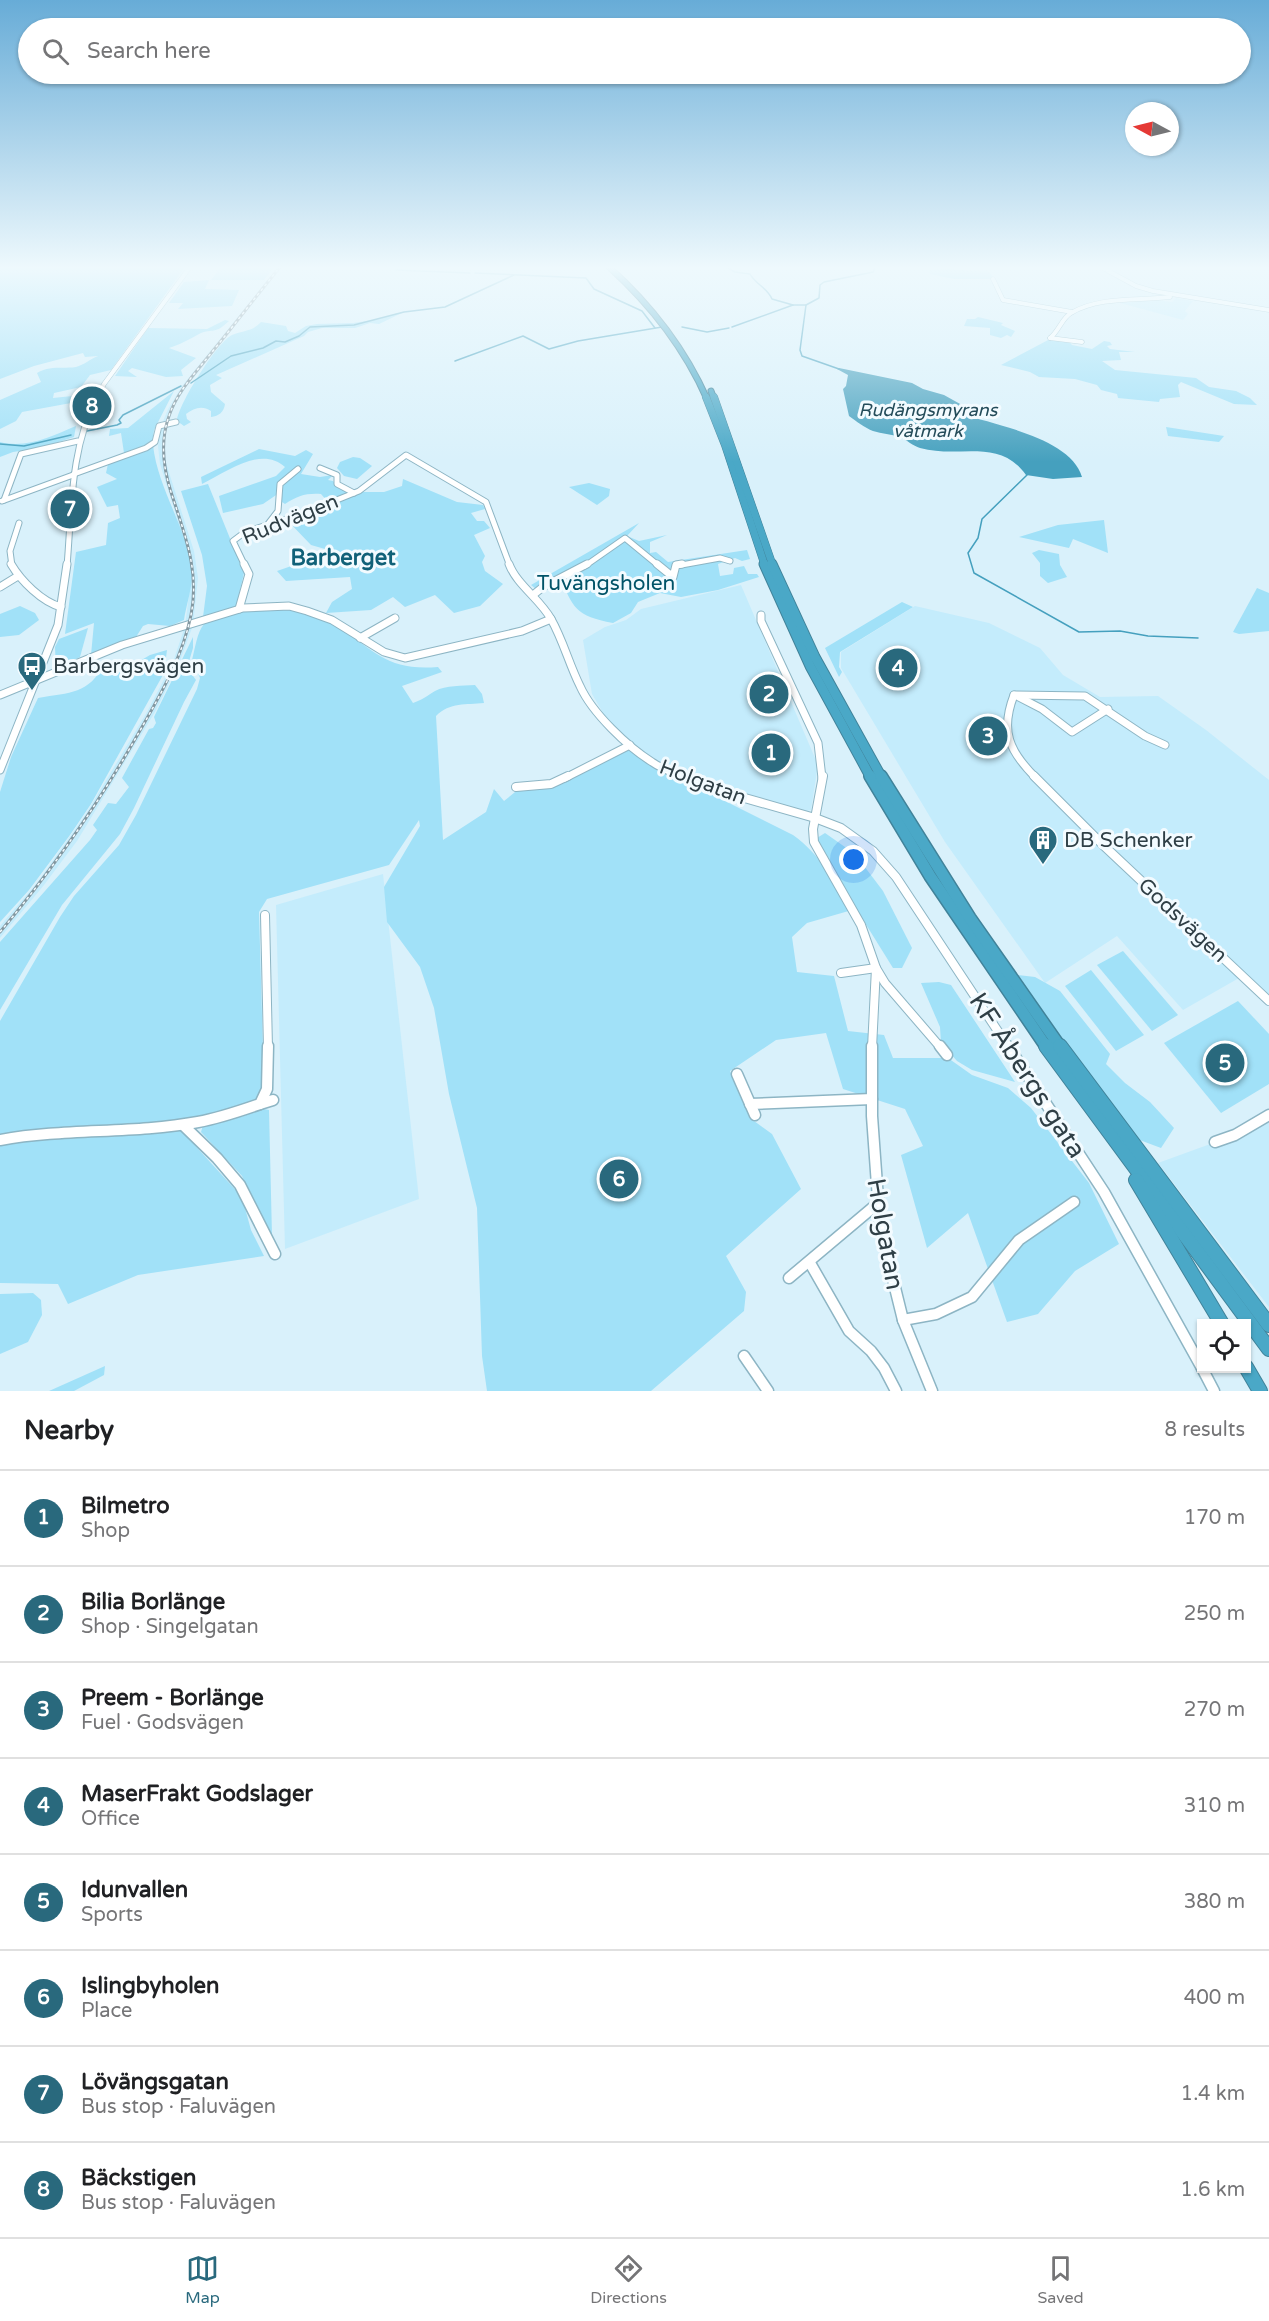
<!DOCTYPE html>
<meta charset="utf-8">
<style>
body{margin:0;font-family:"Varela Round",sans-serif;background:#f6f6f6;color:#202124}
.controls{position:absolute;right:18px;bottom:18px;display:grid;overflow:hidden;border-radius:0px;box-shadow:0 2px 4px #0004}
.controls button{width:54px;height:54px;display:grid;place-items:center;padding:0;border:0;border-bottom:2px solid #e0e0e0;background:#fff;color:#202124;font:30px sans-serif}
.compass{position:absolute;left:1125px;top:102px;width:54px;height:54px;border-radius:50%;background:#fff;box-shadow:0 2px 4px #0004;rotate:277deg}
.you{position:absolute;left:854px;top:860px;width:21px;height:21px;margin:-15px;border:4px solid #fff;border-radius:50%;background:#1a73e8;box-shadow:0 0 0 9px #1a73e833}
.badge{display:grid;place-items:center;width:39px;height:39px;border-radius:50%;background:#29697d;color:#fff;font-size:20px;font-weight:700}
.pin{position:absolute;translate:-50% -50%;border:3px solid #fff;box-shadow:0 2px 6px #0006}
.list{margin:0;padding:0;list-style:none}
h2{display:flex;justify-content:space-between;align-items:center;height:78px;margin:0;padding:0 24px;font-size:26px}
h2 small{font-size:20px;font-weight:400;color:#757577}
.list li{display:grid;grid-template-columns:39px 1fr auto;gap:18px;align-items:center;box-sizing:border-box;height:96px;padding:0 24px;border-top:2px solid #e0e0e0}
.list b{display:block;font-size:22px;white-space:nowrap}
.list p{margin:0;font-size:20px;white-space:nowrap;color:#757577}
.list em{font-size:20px;font-style:normal;color:#757577}
.icon{flex:none;width:33px;height:33px;fill:none;stroke:currentColor;stroke-width:2;stroke-linecap:round;stroke-linejoin:round}
.map{position:relative;flex:none;width:1269px;height:1391px;overflow:hidden}
.search{position:absolute;background:#fff;box-shadow:0 2px 4px #0004;left:18px;right:18px;top:18px;height:66px;display:flex;align-items:center;gap:15px;box-sizing:border-box;padding:0 21px;border-radius:33px;color:#757577;font-size:22px}
.sheet{height:846px;background:#fff}
nav{display:flex;justify-content:space-around;align-items:center;box-sizing:border-box;height:84px;border-top:2px solid #e0e0e0;background:#fff;font-size:16px;color:#757577}
nav a{display:grid;justify-items:center;gap:3px}
nav .on{color:#29697d}
.map>svg:first-child{display:block}
</style>
<div class="map">
<svg width="1269" height="1391" viewBox="0 0 1269 1391">
<rect width="100%" height="100%" fill="#d9f1fb"/>
<g fill="#c4ecfc">
<polygon points="278,267 282,267 187,386 177,401 167,424 164,445 166,463 194,551 198,578 193,625 180,661 155,712 77,841 44,885 0,938 0,926 37,883 86,814 147,712 173,662 185,626 191,579 188,553 160,464 158,446 162,424 168,409 182,386"/>
<polygon points="1176,298 1193,301 1185,311 1188,314 1183,320 1120,303 1154,300 1172,302"/>
<polygon points="741,585 818,765 811,810 803,812 697,781 652,760 629,742 606,718 592,694 583,640 605,627 626,620 641,609"/>
<polygon points="915,606 989,623 1040,648 1063,675 1100,697 1158,696 1206,730 1269,780 1269,1001 1239,978 1183,1010 1117,936 1045,983 945,842 841,668 841,652"/>
<polygon points="383,874 419,1199 285,1249 276,905"/>
<polygon points="1269,1115 1269,1307 1158,1163 1235,1135"/>
</g>
<g fill="#a1e1f8">
<path d="M0,267H185L111,370L90,375L81,387L54,393L53,398L72,396L71,403L22,412L16,421L0,429V400L41,382L37,373C50,365 62,369 76,367C84,365 90,359 98,356L85,357L83,353L34,366L0,379Z"/>
<polygon points="221,267 274,267 264,280 211,280"/>
<polygon points="949,269 990,272 993,279 954,279 930,274 929,270"/>
<polygon points="209,280 205,289 239,290 232,306 178,309 183,303 169,303 184,282"/>
<path d="M397,313H402L379,324L370,323L355,328H322L308,332L304,336L216,375L222,378L210,385L211,392L225,404C224,412 219,416 211,417V411C202,405 194,408 186,414L187,419L191,422L184,426L177,421C178,405 217,342 232,335C243,330 252,332 261,322L286,326L288,331L295,333L306,326L317,324L353,323L380,319Z"/>
<polygon points="978,317 1003,323 1001,325 1015,331 1011,337 1007,335 1001,338 990,335 990,328 964,326 967,319 975,319"/>
<path d="M225,320L229,321C213,336 214,327 199,334C188,340 181,344 169,348L196,358L181,370L183,376L166,377L132,368L128,371L137,377L115,376L148,328L207,329Z"/>
<polygon points="1066,338 1072,345 1092,349 1104,341 1110,342 1112,345 1107,346 1110,349 1135,352 1119,352 1121,360 1102,361 1115,370 1196,378 1209,387 1236,391 1250,398 1257,405 1234,404 1181,382 1178,385 1180,397 1160,399 1159,402 1118,398 1117,394 1101,390 1097,385 1075,379 1039,377 1030,372 1001,365 1050,339"/>
<polygon points="174,391 154,430 152,443 124,453 121,433 109,436 110,429 128,428"/>
<path d="M76,426L74,437L40,448L13,452L0,457V442C27,449 52,436 76,426Z"/>
<polygon points="1166,427 1224,436 1219,442 1168,436"/>
<path d="M153,445C158,491 189,530 192,574C192,589 186,606 184,620L170,626L148,624L143,626L136,637L91,655L94,623L65,634L76,552L106,545L108,523L120,518L118,505L107,507L97,487L117,479L106,473L108,464Z"/>
<path d="M259,449L295,456L306,450L313,454L301,474L320,477L333,475L328,480L333,481L337,486L352,493L328,502L321,494C306,493 297,496 285,504L282,502V491L263,504L223,513L219,496L276,476L285,467C261,445 227,472 202,484L201,477Z"/>
<polygon points="353,457 360,458 372,466 357,479 344,476 337,468 340,462"/>
<polygon points="403,479 457,502 483,505 485,509 471,513 477,521 484,521 490,528 474,535 485,556 482,562 485,571 503,584 480,606 454,613 435,595 405,607 393,597 371,610 326,613 332,602 352,589 350,577 286,581 277,571 326,554 325,549 311,545 287,520 359,492 384,492 402,486"/>
<polygon points="589,483 610,489 609,496 597,505 569,487"/>
<polygon points="208,484 244,573 236,607 203,617 207,586 202,555 181,491"/>
<polygon points="1104,520 1108,553 1073,539 1069,548 1019,537 1058,525"/>
<path d="M639,523L627,536L639,541L667,535L650,542V553L656,552L668,562L747,550L750,559L742,561L735,558L718,564L720,576L733,574L734,568L744,566L748,574H757L759,577L718,590L681,597L660,593L638,602L631,613L613,623C576,616 572,608 560,575L536,589L531,585Z"/>
<polygon points="1039,550 1059,554 1060,565 1067,577 1048,583 1040,576 1040,563 1032,553"/>
<polygon points="1257,588 1269,593 1269,631 1239,634 1233,632"/>
<polygon points="902,602 913,607 840,652 839,667 842,672 839,677 825,648"/>
<polygon points="20,606 35,613 39,620 19,635 0,637 0,614"/>
<path d="M292,609C308,615 326,619 340,628C377,653 389,671 438,667L442,672L402,686L413,703C422,700 427,696 435,691C446,685 462,686 475,685L482,694L484,703C466,705 450,702 436,716L443,840L486,812L494,789L504,801L520,788L551,784L630,745L683,780L793,835C821,855 834,882 852,910L807,923L792,937L797,972L834,976L848,1031L884,1035L893,1058H948L972,1075L1008,1088L1031,1108L1089,1183L1119,1244L1075,1271L1038,1314L1007,1322L968,1213L927,1248L901,1155L923,1146L905,1109L843,1089L826,1033L776,1040L730,1071L750,1118L772,1134L801,1189L726,1256L746,1292L744,1311L651,1391H487L482,1356L477,1208L449,1094L434,1008L420,967L387,922L384,887L420,826L419,820L389,865L267,899L259,912L264,1085L257,1100L240,1109L183,1120L0,1135V1021L60,917L74,896L119,845L136,815L197,689L200,678L192,660C195,649 197,632 204,624C217,609 273,610 292,609Z"/>
<polygon points="88,628 80,657 56,669 55,647 59,639"/>
<polygon points="193,637 193,648 187,668 196,680 184,702 134,808 120,834 62,905 0,1010 0,942 90,840 97,830 93,825 108,803 116,804 129,787 122,778 149,729 153,728 156,723 154,717"/>
<path d="M167,650L164,673L91,804L70,835L29,890L0,922V792L11,757L38,698C71,692 88,695 105,663L110,670L121,672L150,655Z"/>
<polygon points="825,833 855,854 883,891 912,948 902,968 893,968 829,865 817,838"/>
<polygon points="1123,951 1178,1015 1152,1031 1097,965"/>
<polygon points="1091,970 1144,1035 1116,1051 1065,986"/>
<polygon points="1018,975 1035,977 1060,991 1110,1054 1106,1064 1125,1083 1150,1102 1174,1128 1161,1148 1137,1139 1036,1003"/>
<polygon points="939,982 951,985 1015,1082 972,1070 957,1061 941,1043 940,1027 921,983"/>
<polygon points="1238,1001 1269,1034 1269,1084 1221,1113 1164,1043"/>
<polygon points="260,1108 269,1110 272,1236 267,1232 242,1176 201,1132 203,1125 244,1116"/>
<polygon points="180,1129 242,1197 251,1230 264,1256 138,1275 68,1304 58,1284 0,1283 0,1145 13,1141"/>
<polygon points="33,1293 41,1300 42,1315 28,1342 0,1354 0,1294"/>
<polygon points="105,1366 104,1375 74,1391 49,1391"/>
</g>
<path fill="#45a0be" d="M839,368L912,383L923,389L944,395L962,405L959,412L962,414C995,425 1071,438 1082,477L1053,479L1026,475C999,437 959,459 920,448C913,446 907,440 900,437C891,434 882,434 873,431C865,428 856,421 849,416L843,389L846,386L848,375L837,369Z"/>
<g fill="none" stroke-linecap="round" stroke-linejoin="round">
<g stroke="#45a0be" stroke-width="1.5">
<path d="M726,267L735,272L750,274C756,285 767,287 772,299L793,305"/>
<polyline points="396,270 470,273"/>
<polyline points="475,273 586,278 594,289 642,311 655,328"/>
<polyline points="806,305 800,350 802,356 839,369"/>
<polyline points="682,327 707,332 729,328"/>
<polyline points="732,327 793,305 806,305 819,298 820,285 824,282 873,272 876,267"/>
<polyline points="455,361 523,336 549,349 578,341 662,327"/>
<polyline points="191,383 231,356 263,348 276,341 285,342 299,336 310,327 354,325 404,312 445,307 514,275"/>
<polyline points="87,431 117,425 121,423 119,420 123,415 181,386"/>
<polyline points="0,444 24,446 71,435"/>
<polyline points="1027,475 982,519 978,538 968,553 974,573 1079,632 1120,631 1148,636 1198,638"/>
</g>
<g stroke="#8db5c4" stroke-width="5">
<g id="minor-far4">
<polyline points="1101,267 1136,286 1153,291 1269,310"/>
<polyline points="993,279 1003,300 1072,312"/>
<path d="M1050,338C1059,331 1062,318 1071,313C1100,296 1138,301 1170,297"/>
<polyline points="1050,338 1082,342"/>
<polyline points="96,399 104,384 190,267"/>
</g>
</g>
<g stroke="#8db5c4" stroke-width="7">
<g id="minor-far3">
<polyline points="320,468 337,475 337,484 354,493"/>
<polyline points="74,474 146,448 155,442 159,426 176,422"/>
<polyline points="4,500 21,454 78,441"/>
<polyline points="2,501 73,475"/>
<polyline points="268,524 278,511 280,484 298,469"/>
<polyline points="12,566 10,551 19,523"/>
<path d="M67,566C72,508 70,449 97,397"/>
<polyline points="245,566 233,541 245,532 302,514 359,491 406,455 486,502 510,566"/>
<polyline points="585,566 625,538 659,566"/>
<polyline points="676,566 720,558 730,561"/>
</g>
</g>
<g stroke="#8db5c4" stroke-width="9">
<g id="minor-far2">
<path d="M11,564C21,581 42,602 61,607"/>
<path d="M509,564C517,585 540,599 551,619C563,640 569,664 580,686C592,713 628,747 652,762C662,769 674,773 685,778"/>
<polyline points="657,564 673,577 676,565 682,564"/>
<polyline points="0,587 18,576"/>
<polyline points="533,595 543,587 587,564"/>
<polyline points="239,609 249,574 244,564"/>
<polyline points="761,615 761,621 818,743 822,778"/>
<polyline points="360,638 395,618"/>
<polyline points="0,695 122,645 243,608 289,606 307,611 332,620 384,652 405,658 522,631 551,619"/>
<path d="M1014,695C1000,731 1009,751 1036,778"/>
<polyline points="1014,695 1085,696 1145,736 1165,745"/>
<polyline points="1017,696 1042,709 1072,732 1108,709"/>
<polyline points="0,770 58,625 67,564"/>
<polyline points="565,778 630,745"/>
</g>
</g>
<g stroke="#8db5c4" stroke-width="10">
<g id="minor-far1">
<polyline points="682,776 706,787 815,818 841,828 873,851 896,877 1009,1048"/>
<polyline points="823,776 813,829 814,842 861,925 876,968 872,1048"/>
<polyline points="1034,776 1102,844 1269,1001"/>
<polyline points="516,787 551,784 568,776"/>
<polyline points="265,915 268,1048"/>
<polyline points="841,973 876,968 885,983 941,1048"/>
</g>
</g>
<g stroke="#8db5c4" stroke-width="13">
<g id="minor">
<polyline points="872,1046 872,1116 880,1227 903,1320 932,1391"/>
<polyline points="940,1046 947,1055"/>
<polyline points="1008,1046 1104,1192 1202,1368"/>
<polyline points="737,1074 755,1115"/>
<polyline points="260,1104 273,1100"/>
<polyline points="750,1104 872,1099"/>
<polyline points="183,1125 217,1158 240,1185 275,1254"/>
<path d="M0,1140C66,1128 133,1134 198,1122C220,1118 240,1111 260,1104L267,1089L268,1046"/>
<polyline points="1215,1142 1235,1135 1269,1115"/>
<polyline points="810,1263 849,1331 871,1351 884,1368 896,1391"/>
<polyline points="789,1278 877,1204"/>
<polyline points="903,1320 936,1314 972,1297 1019,1240 1074,1202"/>
<polyline points="744,1356 768,1391"/>
<polyline points="1202,1368 1214,1391"/>
</g>
</g>
<g stroke="#41839a" stroke-width="7">
<g id="highway-far4">
<path d="M609,267C651,305 684,347 707,399"/>
<polyline points="711,391 714,399"/>
</g>
</g>
<g stroke="#41839a" stroke-width="8">
<g id="highway-far3">
<polyline points="706,397 725,445 765,566"/>
<polyline points="714,397 773,566"/>
</g>
</g>
<g stroke="#41839a" stroke-width="11">
<g id="highway-far2">
<polyline points="764,564 810,666 871,778"/>
<polyline points="772,564 815,657 882,778"/>
</g>
</g>
<g stroke="#41839a" stroke-width="14">
<g id="highway-far1">
<polyline points="870,776 930,876 1047,1048"/>
<polyline points="881,776 970,918 1061,1048"/>
</g>
</g>
<g stroke="#41839a" stroke-width="16">
<g id="highway">
<polyline points="1046,1046 1269,1349"/>
<polyline points="1060,1046 1269,1325"/>
<polyline points="1136,1180 1222,1324"/>
<polyline points="1246,1367 1260,1391"/>
</g>
</g>
<use href="#minor-far4" stroke="#fff" stroke-width="4"/>
<use href="#minor-far3" stroke="#fff" stroke-width="5"/>
<use href="#minor-far2" stroke="#fff" stroke-width="7"/>
<use href="#minor-far1" stroke="#fff" stroke-width="8"/>
<use href="#minor" stroke="#fff" stroke-width="10"/>
<use href="#highway-far4" stroke="#4aa8c7" stroke-width="5"/>
<use href="#highway-far3" stroke="#4aa8c7" stroke-width="7"/>
<use href="#highway-far2" stroke="#4aa8c7" stroke-width="9"/>
<use href="#highway-far1" stroke="#4aa8c7" stroke-width="11"/>
<use href="#highway" stroke="#4aa8c7" stroke-width="14"/>
<g stroke="#8498a1" stroke-width="3">
<path id="rail" d="M0,932C54,868 101,800 142,727C162,692 183,655 191,615C200,570 184,533 171,492C163,467 160,441 169,416C177,392 196,372 212,352C235,324 257,295 280,267"/>
</g>
<use href="#rail" stroke="#f3fbff" stroke-width="1.5" stroke-dasharray="3" stroke-linecap="butt"/>
</g>
<linearGradient id="sky" x2="0" y2="1"><stop stop-color="#67acd7"/><stop offset="0.58" stop-color="#eef9fd"/><stop offset="1" stop-color="#eef9fd" stop-opacity="0"/></linearGradient>
<rect width="1269" height="462" fill="url(#sky)"/>
<defs>
<g id="bus-pin" transform="scale(1.5)"><path d="M0 17L-7.5 6A9.5 9.5 0 1 1 7.5 6Z" fill="#29697d" stroke="#f3fbff"/><path d="M-5-6H5V4H4V6H2V4H-2V6H-4V4H-5ZM-3.5-4V0h7V-4ZM-3.5 1.2v1.5H-2V1.2ZM2 1.2v1.5H3.5V1.2Z" fill="#fff"/></g>
<g id="building-pin" transform="scale(1.5)"><path d="M0 17L-7.5 6A9.5 9.5 0 1 1 7.5 6Z" fill="#29697d" stroke="#f3fbff"/><path d="M-4-6H4V6H1V3H-1V6H-4ZM-2.5-4.3h1.7v1.8h-1.7ZM.8-4.3h1.7v1.8H.8ZM-2.5-1h1.7V.8h-1.7ZM.8-1h1.7V.8H.8Z" fill="#fff"/></g>
</defs>
<g fill-rule="evenodd">
<use href="#bus-pin" x="32" y="666"/>
<use href="#building-pin" x="1043" y="840"/>
</g>
<g text-anchor="middle" stroke-width="6" stroke-linejoin="round" paint-order="stroke">
<g font-size="18" font-style="italic" fill="#244c5a" stroke="#f3fbff">
<text x="928" y="416">Rudängsmyrans<tspan x="928" dy="21">våtmark</tspan></text>
</g>
<g font-size="21" fill="#2f3f46" stroke="#f3fbff">
<text transform="translate(290 519) rotate(-22)" y="7">Rudvägen</text>
<text transform="translate(703 782) rotate(21)" y="7">Holgatan</text>
<text transform="translate(1183 920) rotate(43)" y="7">Godsvägen</text>
</g>
<g font-size="21" fill="#015368" stroke="#f3fbff">
<text x="606" y="590">Tuvängsholen</text>
</g>
<g font-size="21" fill="#2f3f46" stroke="#f3fbff" text-anchor="start">
<text x="53" y="673">Barbergsvägen</text>
<text x="1064" y="847">DB Schenker</text>
</g>
<g font-size="22" font-weight="bold" fill="#116178" stroke="#f3fbff">
<text x="343" y="565">Barberget</text>
</g>
<g font-size="26" fill="#2f3f46" stroke="#f3fbff">
<text transform="translate(1028 1075) rotate(57)" y="9">KF Åbergs gata</text>
<text transform="translate(886 1234) rotate(80)" y="9">Holgatan</text>
</g>
</g>
</svg>
<div class="controls">
<button><svg class="icon" aria-label="locate" viewBox="0 0 24 24"><circle cx="12" cy="12" r="6"/><path d="M12 2v4M12 18v4M2 12h4M18 12h4"/></svg></button>
</div>
<svg class="compass" viewBox="-18 -18 36 36"><path d="M0-13l5 13h-10z" fill="#e53935"/><path d="M0 13l5-13h-10z" fill="#757577"/></svg>
<div class="you"></div>
<div class="pin badge" style="left:771px;top:753px">1</div>
<div class="pin badge" style="left:769px;top:694px">2</div>
<div class="pin badge" style="left:988px;top:736px">3</div>
<div class="pin badge" style="left:898px;top:668px">4</div>
<div class="pin badge" style="left:1225px;top:1063px">5</div>
<div class="pin badge" style="left:619px;top:1179px">6</div>
<div class="pin badge" style="left:70px;top:509px">7</div>
<div class="pin badge" style="left:92px;top:406px">8</div>
<div class="search"><svg class="icon" aria-label="search" viewBox="0 0 24 24"><circle cx="10" cy="10" r="6"/><path d="M15 15l6 6"/></svg>Search here</div>
</div>
<section class="sheet">
<h2>Nearby<small>8 results</small></h2>
<ul class="list">
<li><span class="badge">1</span><div><b>Bilmetro</b><p>Shop</p></div><em>170 m</em></li>
<li><span class="badge">2</span><div><b>Bilia Borlänge</b><p>Shop · Singelgatan</p></div><em>250 m</em></li>
<li><span class="badge">3</span><div><b>Preem - Borlänge</b><p>Fuel · Godsvägen</p></div><em>270 m</em></li>
<li><span class="badge">4</span><div><b>MaserFrakt Godslager</b><p>Office</p></div><em>310 m</em></li>
<li><span class="badge">5</span><div><b>Idunvallen</b><p>Sports</p></div><em>380 m</em></li>
<li><span class="badge">6</span><div><b>Islingbyholen</b><p>Place</p></div><em>400 m</em></li>
<li><span class="badge">7</span><div><b>Lövängsgatan</b><p>Bus stop · Faluvägen</p></div><em>1.4 km</em></li>
<li><span class="badge">8</span><div><b>Bäckstigen</b><p>Bus stop · Faluvägen</p></div><em>1.6 km</em></li>
</ul>
</section>
<nav>
<a class="on"><svg class="icon" aria-label="map" viewBox="0 0 24 24"><path d="M3 6l6-2 6 2 6-2v14l-6 2-6-2-6 2zM9 4v14M15 6v14"/></svg>Map</a>
<a><svg class="icon" aria-label="directions" viewBox="0 0 24 24"><path d="M12 3l9 9-9 9-9-9zM9 14v-3h6M13 9l2 2-2 2"/></svg>Directions</a>
<a><svg class="icon" aria-label="saved" viewBox="0 0 24 24"><path d="M7 4h10v16l-5-4-5 4z"/></svg>Saved</a>
</nav>
